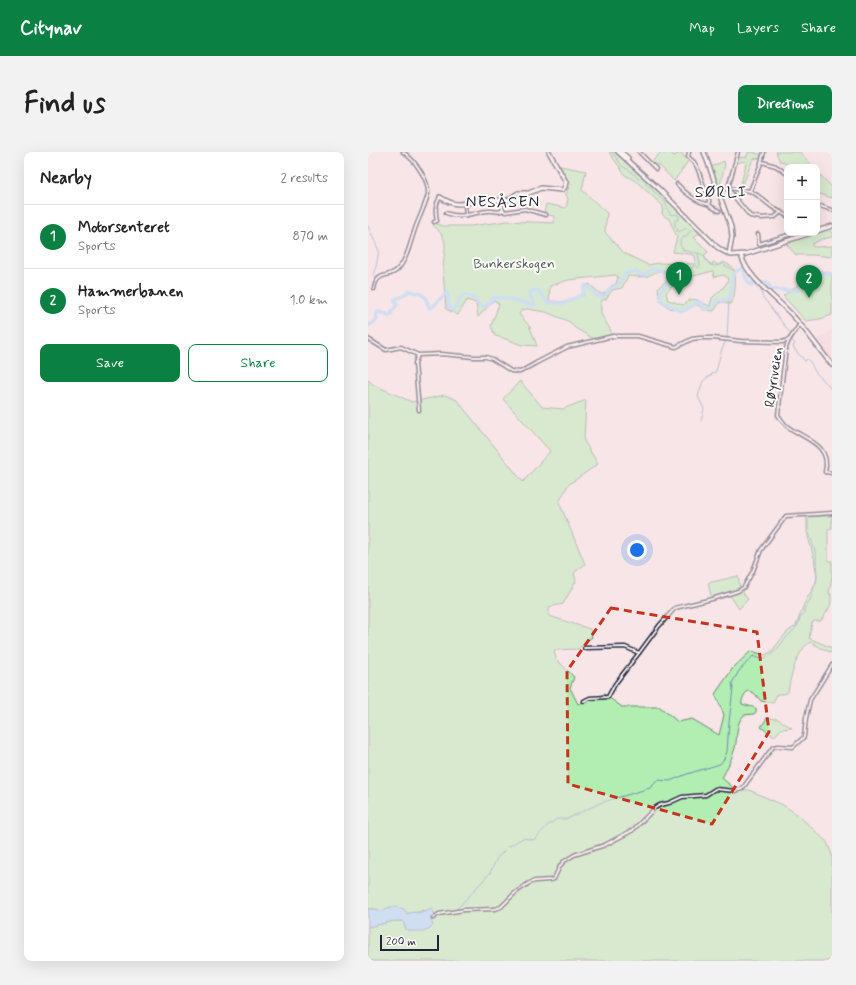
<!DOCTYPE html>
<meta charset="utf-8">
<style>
body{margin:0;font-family:Mynerve,sans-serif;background:#f2f2f2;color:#222}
.controls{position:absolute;right:12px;top:12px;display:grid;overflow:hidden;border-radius:8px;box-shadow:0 4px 16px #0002}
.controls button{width:36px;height:36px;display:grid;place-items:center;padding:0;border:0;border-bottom:1px solid #e0e0e0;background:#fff;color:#222;font:20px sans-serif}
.scale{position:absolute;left:12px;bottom:10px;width:59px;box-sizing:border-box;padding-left:4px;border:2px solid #22223b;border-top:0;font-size:11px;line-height:14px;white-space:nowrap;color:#22223b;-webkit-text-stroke:3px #fdfcf7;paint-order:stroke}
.you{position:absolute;left:269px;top:398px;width:14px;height:14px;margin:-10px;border:3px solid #fff;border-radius:50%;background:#1a73e8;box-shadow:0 0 0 6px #1a73e833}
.badge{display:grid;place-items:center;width:26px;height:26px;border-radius:50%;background:#0b8043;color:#fff;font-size:13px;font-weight:700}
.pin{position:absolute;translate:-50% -33px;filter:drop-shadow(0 1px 2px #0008)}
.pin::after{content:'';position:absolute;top:21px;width:14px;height:12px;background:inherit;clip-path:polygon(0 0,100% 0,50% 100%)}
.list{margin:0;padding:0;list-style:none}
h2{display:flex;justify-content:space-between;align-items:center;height:52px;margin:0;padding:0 16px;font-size:17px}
h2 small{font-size:13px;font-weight:400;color:#767676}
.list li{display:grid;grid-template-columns:26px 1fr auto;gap:12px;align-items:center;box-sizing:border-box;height:64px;padding:0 16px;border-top:1px solid #e0e0e0}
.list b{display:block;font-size:15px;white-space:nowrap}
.list p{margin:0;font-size:13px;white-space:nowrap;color:#767676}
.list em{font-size:13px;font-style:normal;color:#767676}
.actions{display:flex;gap:8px;padding:12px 16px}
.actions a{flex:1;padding:9px 0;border:1px solid #0b8043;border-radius:8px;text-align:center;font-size:14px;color:#0b8043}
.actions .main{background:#0b8043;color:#fff}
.map{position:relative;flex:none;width:464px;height:809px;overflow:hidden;border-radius:8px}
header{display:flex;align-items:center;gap:24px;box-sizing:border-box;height:56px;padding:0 20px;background:#0b8043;color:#fff}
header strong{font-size:19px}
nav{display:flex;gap:22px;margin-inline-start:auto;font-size:14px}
.intro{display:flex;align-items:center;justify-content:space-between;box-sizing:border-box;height:96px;padding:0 24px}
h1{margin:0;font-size:28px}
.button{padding:10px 18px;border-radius:8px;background:#0b8043;color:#fff;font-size:14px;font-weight:700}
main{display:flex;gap:24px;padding:0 24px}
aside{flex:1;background:#fff;border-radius:8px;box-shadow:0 4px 16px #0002}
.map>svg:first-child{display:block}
</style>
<header>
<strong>Citynav</strong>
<nav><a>Map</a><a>Layers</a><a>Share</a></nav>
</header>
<div class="intro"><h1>Find us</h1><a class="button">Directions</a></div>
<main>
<aside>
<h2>Nearby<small>2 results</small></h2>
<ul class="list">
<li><span class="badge">1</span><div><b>Motorsenteret</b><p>Sports</p></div><em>870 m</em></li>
<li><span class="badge">2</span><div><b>Hammerbanen</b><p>Sports</p></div><em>1.0 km</em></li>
</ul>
<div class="actions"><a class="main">Save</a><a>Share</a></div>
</aside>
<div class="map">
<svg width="464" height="809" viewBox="0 0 464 809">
<rect width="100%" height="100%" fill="#f7e5e7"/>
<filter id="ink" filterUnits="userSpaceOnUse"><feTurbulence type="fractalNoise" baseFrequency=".025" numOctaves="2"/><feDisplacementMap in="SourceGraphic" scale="8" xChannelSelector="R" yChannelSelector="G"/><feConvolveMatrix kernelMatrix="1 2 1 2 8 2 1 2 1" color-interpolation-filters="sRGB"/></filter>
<g filter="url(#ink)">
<polygon fill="#f3d5dc" points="464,178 464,208 449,187"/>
<g fill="#b2edb2" stroke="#6a8876" fill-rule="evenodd">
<path d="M241,0H247L307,55L332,81V82H330L326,85L340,100L336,103L338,108L344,113L345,110L350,113L356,110C359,112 364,114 366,118C369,124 367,147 363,152H359L358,150H352L346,159L336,158L330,153H326L315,160L302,156L292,150L290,136L299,128L300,125C293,115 287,121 280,124C274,126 265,124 260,124L254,136L244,138L238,147L233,149V162L243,179V183L226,187L207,176L202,170L178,160L159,157L154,158L151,162L162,175L169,194L154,193L135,186L127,184L123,174L131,152L126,148L110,165L108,151L99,148L90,163L78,157C77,144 76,132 75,119C75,97 84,90 65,73L67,71L75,74H102L140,69L186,71V64L176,62L178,52L198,56L200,47L198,42L202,32L192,14L218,19L214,38L239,61L237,80L256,101L280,113L290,111L326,112L328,109L327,104L322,102L305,100L309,85L301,67L296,64L294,62L295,54L269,30L257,23ZM345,119L346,125L355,123L359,125L360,129L355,136L344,146L342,154C334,152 329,144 320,149C319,150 317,152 315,153L300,148L298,141L310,128ZM248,123L250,126L248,132L243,134L236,142H233L221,132L216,135V144L208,145L202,150L181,149L182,134L200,128Z"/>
<polygon points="293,0 296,1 302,0 306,4 313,0 316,5 321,8 306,29 291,13 285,13 283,11"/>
<polygon points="380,0 386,0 387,1 394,3 394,6 385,7 374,35 372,36 378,11 377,9 368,11 369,6 379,5"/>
<polygon points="408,0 432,0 445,15 423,15 421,12 419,13 414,9 412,10"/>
<polygon points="356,9 357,13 351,36 343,15"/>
<polygon points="449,20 464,35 464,46 449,41"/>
<polygon points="464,76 462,79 464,81 464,85 454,87 444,92 444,94 447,95 464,94 464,105 445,103 428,103 419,93 425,88"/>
<polygon points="437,116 464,121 464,163 452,167 438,169 415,144 430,133"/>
<path d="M0,227L4,232L44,250L77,243L89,248L155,330L182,299L135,247L152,229L174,255L195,257L218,248L216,289L230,312L200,333L191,350L217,412L206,421L208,429L195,452L181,455V464L222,477L224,485L210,497L186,498L188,507L206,525L202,536L210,552L236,542L254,555H292L310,570L324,567L351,583L356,563L347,542L365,516L383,499L397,503L403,500L419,480L428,474L436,452L448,431L449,425L446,406L439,381V367L436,364L464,363V376L460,377V409H464V424L461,442H463C464,458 459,457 453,469H446L444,471L441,486L464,496V501L453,496L443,490C430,495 422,526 420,540L416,542H409L405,551L393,549L386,541L380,539C377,541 373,548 374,552L388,556V560L386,562L376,563C367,572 370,584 367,596C364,607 359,616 354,626L368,638H381L415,653L430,663L459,690L464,703V809H0V775L26,769H35L38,777L63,768L64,766L56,758C50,761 45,760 38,762L22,755L14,759L7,757H0Z"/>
<polygon points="370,424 372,436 376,438 375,441 380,447 371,457 361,442 344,447 340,431"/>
<polygon points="399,566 410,567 424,576 413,577 406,585 393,575"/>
</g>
<polygon fill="#a1d4ff" stroke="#6e8db1" points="22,755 28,755 36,757 39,762 44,760 51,761 64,756 67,763 63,768 65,773 62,776 55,779 41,779 38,777 35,769 26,769 0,775 0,757 7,757 14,759"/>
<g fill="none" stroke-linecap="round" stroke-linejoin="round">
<g stroke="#6e8db1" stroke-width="1">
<polyline points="244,0 254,14 261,18 272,28"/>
<path d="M276,30L297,50L302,62L305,63L308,62L311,64V68H307V74L310,77L309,79L311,80L318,76L323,78L317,86L316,84L312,89V93L316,99L319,98L324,101C335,99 336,106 342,113L347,114L355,112L367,120"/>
<polyline points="0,74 11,99 6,125"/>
<polyline points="303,124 307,124 312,116 314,117 319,123 323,116 327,113 330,116 332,114 330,101"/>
<polyline points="388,132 387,133 394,140 394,144 422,181"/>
<path d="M425,184L424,188L427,192L425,194L427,198L437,209L439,207C445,211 444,218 450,223C455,228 461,232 464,240"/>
<polyline points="359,186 361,147"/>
<polyline points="333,269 336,257 330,244 335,229 348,219 354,197 358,189"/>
<path d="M87,759L122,721L129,706L140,695L155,686L166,688L180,673L189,667H199L232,651L282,636L290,628L302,629L319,622L352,612L356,607L359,600L361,570L365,537L364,531L371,519L385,504C401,513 409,496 419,485C425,478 431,476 432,465L436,462V457L442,448L449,426L448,402L440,378V365L464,364"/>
</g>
<path stroke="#a1d4ff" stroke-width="3.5" d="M0,174L9,168L8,163L10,160L19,162L20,164L23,163L24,159L29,153L27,150V147L37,143L41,139L51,141L57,145L61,155L63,156C70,152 72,144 79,141L80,143L81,156L85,157L88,155L93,144L98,143L108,147L110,152L115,155L119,153L126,145L147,148L167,154L162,143L164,139L170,138L179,150L183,151H197L211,144L215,143L216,135L218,133L228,143L235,145L238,143L241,137L252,132L257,121L269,119L271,122H278L284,117C291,118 298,118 303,124L292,142L293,149L313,159L317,158L331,150L334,151L335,157C344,158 345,155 349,148H360C368,138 359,119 375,116L377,124L382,133L385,131L388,132L399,130L403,137L427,139L431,136L443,119L446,118L454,121L464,122"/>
<g stroke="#22223b" stroke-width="5">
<g id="street">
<polyline points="271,0 288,17"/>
<polyline points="394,10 408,14 419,22"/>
<path d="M309,32C316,40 328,50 339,52L341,51V48L329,15L326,10L320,5L321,0"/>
<polyline points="359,36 382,64 393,66 407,65 413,60"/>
<polyline points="360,36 370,0"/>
<polyline points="350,39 360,36 382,39 389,43 404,55 419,64"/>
<polyline points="382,39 392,14 396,0"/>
<polyline points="134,49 134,56 137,60 157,57 178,63"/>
<polyline points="97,52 98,64"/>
<polyline points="340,52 344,55 351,59"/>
<polyline points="449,53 464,58"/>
<path d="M78,61C93,67 104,61 120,59C126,58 130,62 135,58"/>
<path d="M66,70L69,69C67,59 67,53 72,45"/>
<polyline points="390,82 391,92 427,81"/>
<path d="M6,137C9,118 21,127 30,117C39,107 42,92 46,80C50,67 57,55 60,42C61,28 47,8 35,0"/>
<polyline points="0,187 18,198 33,195 50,203 73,202 106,205 118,205 124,207 143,219 152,220 168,211 199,195 245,184 270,184 308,195 324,187 332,186 345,186 373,189 414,190 421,188 432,172"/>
<path d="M421,188L418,196L410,263C413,267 416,272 420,275C437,287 464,293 457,320L464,321"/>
<polyline points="50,203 47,211 51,258"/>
<polyline points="216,496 257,495 271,501 291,474 307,456 344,447 370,439 376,435 385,419 393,398 418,364 464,361"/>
<polyline points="216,549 222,546 240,545 247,532 271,501"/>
<polyline points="65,766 71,762 96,758 127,757 133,755 147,741 161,731 167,729 182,728 186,727 191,716 195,710 206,703 237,693 265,678 287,656 292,653 301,651 314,645 338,643 347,637 367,639 374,637 405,595 410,594 425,595 436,585 438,566 442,548 464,513"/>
</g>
</g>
<g stroke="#22223b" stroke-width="6">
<g id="secondary">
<polyline points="250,0 291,37 349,95 355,99 363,103 378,102 443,81"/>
<polyline points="253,0 260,6"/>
<polyline points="336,0 363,75 364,85 361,102"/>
<path d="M72,45C93,59 99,48 120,47C126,47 132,49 138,49L150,41H161L173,36L194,38L197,35L198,30L181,0"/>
<polyline points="449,79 464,74"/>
<path d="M373,103C379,126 409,146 425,164C439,179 451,197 464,213"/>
</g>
</g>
<use href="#street" stroke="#fdfcf7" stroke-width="2"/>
<use href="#secondary" stroke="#fdfcf7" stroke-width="3"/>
</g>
</g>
<path d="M0 0H464V809H0ZM243,456L389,480L401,580L344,672L200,632L199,519Z" fill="#f7e5e7" fill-opacity=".55" fill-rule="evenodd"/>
<path fill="none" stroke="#c8321e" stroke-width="3" stroke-dasharray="8 5" stroke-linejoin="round" d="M243,456L389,480L401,580L344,672L200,632L199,519Z"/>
<g text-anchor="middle" stroke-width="4" stroke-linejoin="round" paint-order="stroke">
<g font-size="14" fill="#4d5f5f" stroke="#fdfcf7">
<text x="146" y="116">Bunkerskogen</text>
</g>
<g font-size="14" fill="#22223b" stroke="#fdfcf7">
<text transform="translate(405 225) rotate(-82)" y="5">Røyriveien</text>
</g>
<g font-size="16" letter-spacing="1" fill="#22223b" stroke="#fdfcf7">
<text x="353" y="45">SØRLI</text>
<text x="135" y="55">NESÅSEN</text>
</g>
</g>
</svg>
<div class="controls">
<button>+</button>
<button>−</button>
</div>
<div class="scale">200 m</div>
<div class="you"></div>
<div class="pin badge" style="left:311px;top:143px">1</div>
<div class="pin badge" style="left:441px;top:146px">2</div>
</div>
</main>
